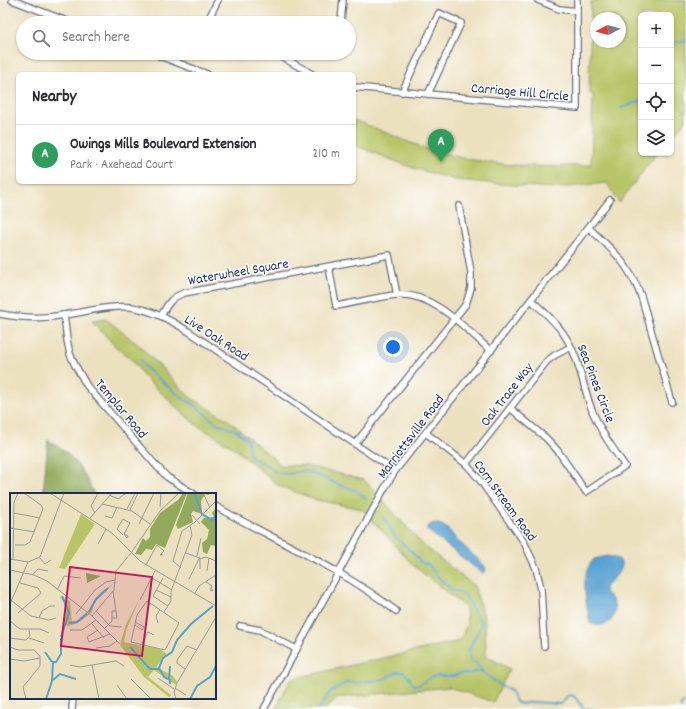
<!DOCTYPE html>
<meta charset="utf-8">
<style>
body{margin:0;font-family:Dekko,sans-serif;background:#f7f7f7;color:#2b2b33}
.controls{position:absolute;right:12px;top:12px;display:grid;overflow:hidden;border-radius:6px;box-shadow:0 1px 3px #0004}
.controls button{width:36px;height:36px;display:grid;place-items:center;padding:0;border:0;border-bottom:1px solid #e1e1e2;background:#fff;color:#2b2b33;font:20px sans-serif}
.compass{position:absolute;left:590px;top:12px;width:36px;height:36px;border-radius:50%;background:#fff;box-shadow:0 1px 3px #0004;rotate:263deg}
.you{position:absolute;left:393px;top:347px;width:14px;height:14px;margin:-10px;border:3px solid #fff;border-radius:50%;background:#1a73e8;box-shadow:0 0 0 6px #1a73e833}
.badge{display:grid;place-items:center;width:26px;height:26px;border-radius:50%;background:#b5179e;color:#fff;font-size:13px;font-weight:700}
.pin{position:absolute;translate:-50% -33px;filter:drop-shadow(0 1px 2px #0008)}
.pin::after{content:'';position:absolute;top:21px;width:14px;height:12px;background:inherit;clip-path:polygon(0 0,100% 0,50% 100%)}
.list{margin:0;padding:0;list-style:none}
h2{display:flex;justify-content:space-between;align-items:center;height:52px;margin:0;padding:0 16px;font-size:17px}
h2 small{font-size:13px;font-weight:400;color:#7c7c81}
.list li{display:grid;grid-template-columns:26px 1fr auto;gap:12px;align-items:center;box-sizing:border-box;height:60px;padding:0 16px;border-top:1px solid #e1e1e2}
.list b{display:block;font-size:15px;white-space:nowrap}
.list p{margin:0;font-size:13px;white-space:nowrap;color:#7c7c81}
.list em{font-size:13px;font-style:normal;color:#7c7c81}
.icon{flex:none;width:22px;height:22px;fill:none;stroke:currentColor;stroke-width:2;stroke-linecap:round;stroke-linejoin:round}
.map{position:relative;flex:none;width:686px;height:709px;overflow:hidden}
.search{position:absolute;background:#fff;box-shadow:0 1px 3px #0004;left:16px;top:16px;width:340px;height:44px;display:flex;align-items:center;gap:10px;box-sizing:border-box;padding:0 14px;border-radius:22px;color:#7c7c81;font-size:15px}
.panel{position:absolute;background:#fff;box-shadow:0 1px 3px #0004;left:16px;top:72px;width:340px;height:112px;border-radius:6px}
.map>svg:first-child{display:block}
</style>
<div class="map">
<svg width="686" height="709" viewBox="0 0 686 709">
<rect width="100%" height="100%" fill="#fff"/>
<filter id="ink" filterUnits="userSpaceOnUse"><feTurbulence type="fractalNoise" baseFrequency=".025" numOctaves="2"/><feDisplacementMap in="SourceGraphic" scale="8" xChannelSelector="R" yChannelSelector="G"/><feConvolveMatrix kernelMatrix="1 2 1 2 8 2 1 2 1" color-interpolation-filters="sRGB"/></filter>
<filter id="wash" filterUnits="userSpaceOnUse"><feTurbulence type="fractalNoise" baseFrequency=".012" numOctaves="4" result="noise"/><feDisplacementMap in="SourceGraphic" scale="16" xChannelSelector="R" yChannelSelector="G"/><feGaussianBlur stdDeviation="0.9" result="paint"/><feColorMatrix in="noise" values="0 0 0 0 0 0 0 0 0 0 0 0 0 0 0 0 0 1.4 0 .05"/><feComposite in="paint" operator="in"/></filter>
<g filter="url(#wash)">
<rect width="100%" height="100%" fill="#ece1bf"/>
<g fill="#b8c566" stroke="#6a7a62" fill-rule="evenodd">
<path d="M595,0H686V121L671,137V15H641V153H657L619,203L607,183L558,188L534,187L456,180L413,168L354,145V120C377,128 399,139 422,147C477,165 534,169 591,165L593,94L589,93L591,1L594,2ZM596,18H620V42H596Z"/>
<polygon points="106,319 142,348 190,397 228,420 281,465 307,466 364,480 422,544 474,586 485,620 486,656 510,669 493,702 449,687 336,698 326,709 275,709 291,679 459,641 467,625 466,608 413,565 362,509 317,500 279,486 234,448 195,424 146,379 132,360 114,345 92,321"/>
</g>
<path fill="#92aa5b" stroke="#566c5c" d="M48,440C54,444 61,448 66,452C79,464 87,479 94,494H43Z"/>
<g fill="#59a2d0" stroke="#3a6897">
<polygon points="433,523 442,525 449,530 456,539 484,565 486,569 485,572 482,573 477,569 427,530 427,527"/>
<path d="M607,556L619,559L622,565C619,577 607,582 605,588C604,594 611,596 613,601C617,611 614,623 602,625C597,626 594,625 590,623L589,619C586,599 579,575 594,559Z"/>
</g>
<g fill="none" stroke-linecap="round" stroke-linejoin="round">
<g stroke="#59a2d0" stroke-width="2">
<polyline points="671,46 677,42 686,40"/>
<polyline points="621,108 641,101"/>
<polyline points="141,360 145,367 182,398 193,404 216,423 237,431 244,437 248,440 249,452 251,457 258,461 264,463 276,472 288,474 303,471 310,472 344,487 351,488 361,494 366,499"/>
<path d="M383,517C387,523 390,528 393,534C401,545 414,550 420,562L429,565L437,576L453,591C466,590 467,600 473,610C476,615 479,618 482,624C477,637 464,648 471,662C478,663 480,666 483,672"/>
<path d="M318,709L322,705L330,692L347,682L358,683L378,680L384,679L397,672H404C409,676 410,681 414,685H419L434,676H454L461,673L468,674L478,671L483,672L498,684L511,691L516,702L521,704L532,702L561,704C566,698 566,694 574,696L584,709"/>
<polyline points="585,709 593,709"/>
<polyline points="681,709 681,705 683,702 686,703"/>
</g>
</g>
</g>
<g filter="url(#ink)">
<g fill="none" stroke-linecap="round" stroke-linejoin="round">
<g stroke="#646d80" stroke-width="8">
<g id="minor">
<polyline points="12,0 72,23"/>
<polyline points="218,0 210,16 222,23"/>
<polyline points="538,0 559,9 577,11"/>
<polyline points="335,23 341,21 343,0"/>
<polyline points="152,53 207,74"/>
<polyline points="275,53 312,74"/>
<polyline points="354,87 577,108 577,0"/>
<polyline points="402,92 439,13 461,23 428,94"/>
<path d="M589,228C614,251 628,263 641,296L672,402"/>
<path d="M329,267L336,306C355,303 376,297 396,295C432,291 466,329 491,351"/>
<path d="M0,314C22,318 43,319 64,315C86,312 109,305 131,307C152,310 170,320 188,331L395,471"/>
<polyline points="64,315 67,340 70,354 75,365 87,386 153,462 167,477 194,494"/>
<path d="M161,316C167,305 171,297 184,293L389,255L397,295"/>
<path d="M510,408L547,439L558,451L586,492L625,466C611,446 598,428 590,405C582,381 578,354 563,333C554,320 542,310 531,300"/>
<polyline points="426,433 466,464 479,479 524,542 536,568 541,589 544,646"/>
<polyline points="355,444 466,304 471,288 471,272 459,206"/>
<polyline points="466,464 547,361 555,355 571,347"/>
<path d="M215,506C276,541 341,568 396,611"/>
<polyline points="240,626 260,630 296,649"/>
<polyline points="72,709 73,698"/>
<polyline points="264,709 383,491 395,471 610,200"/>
</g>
</g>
<use href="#minor" stroke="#fff" stroke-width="5.5"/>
</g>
</g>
<g text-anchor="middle" stroke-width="3" stroke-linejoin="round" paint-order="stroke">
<g font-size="14" fill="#1b2f5e" stroke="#fff">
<text transform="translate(520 91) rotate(5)" y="5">Carriage Hill Circle</text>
<text transform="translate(238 271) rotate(-10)" y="5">Waterwheel Square</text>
<text transform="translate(217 337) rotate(33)" y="5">Live Oak Road</text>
<text transform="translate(597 383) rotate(69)" y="5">Sea Pines Circle</text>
<text transform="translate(506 394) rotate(-52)" y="5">Oak Trace Way</text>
<text transform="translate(122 408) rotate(50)" y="5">Templar Road</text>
<text transform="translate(410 436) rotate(-53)" y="5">Marriottsville Road</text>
<text transform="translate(506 500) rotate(54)" y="5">Corn Stream Road</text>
</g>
</g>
<g transform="translate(10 493)">
<rect width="206" height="206" fill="#ece1bf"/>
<path d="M71,21L85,31L55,76L49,75ZM104,90L84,110L82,119L68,130L58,133L54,131L57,113L49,103L60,108L62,128L65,129L78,118L90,100ZM129,107L117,135L114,149L150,156L157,161L146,174L163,183L167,189L166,192L144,177L138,184L161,202L159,204L134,184L110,152L116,131Z" fill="#b8c566"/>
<path d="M173,0H177L155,55L146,51L142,57L136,56L131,62L125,61L133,45L136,48L140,44V36L150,20L168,7ZM178,0H199V2L195,1L191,8L192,21L183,18L181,21L183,29L168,36L166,32ZM206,15V53L201,52L197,61L193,59L192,50L197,46L199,37L191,29L194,25L204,24L202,20ZM76,80L91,83L77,90Z" fill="#92aa5b"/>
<path fill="none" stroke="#59a2d0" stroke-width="2" d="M184,0L192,21L202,27L206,23M79,119L86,106L98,95M59,130L67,129L77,121M51,144L59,120L52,103M120,154L140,176H149M35,159L42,169M159,186L160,173M43,187L50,181L66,186M160,191V187L154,184L149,175L153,165L162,159L167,147L181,131L203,113M36,206L42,188L43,169H46L51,161V145M180,206L187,193L200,184L206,173"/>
<path fill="none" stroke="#989a98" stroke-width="1" d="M40,0L102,40L130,68L206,113M99,2L108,6L116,0M194,2L200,15M92,11L122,18L140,31M150,14L151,0M117,16L125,0M120,17L128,0M4,20L30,25M85,20L81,13L88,0M182,22L190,31M95,23L102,25L107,14M80,25L102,0M129,31L144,0M0,35L25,39M114,41L118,43L117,45L114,41L120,30M113,42L107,36L113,26L120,30M88,51L96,36M5,52H15L20,49L33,16L31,12L14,0M121,60L150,18L169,0M176,60L190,65V76M187,63L191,45M29,64L35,71L41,67M0,66L18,69L30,64L54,0M3,66L4,9L8,0M136,72L147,52L154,58L150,62L153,61M171,75L163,68L172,38L185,29L206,8M0,77L24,82L37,88L82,123L110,151M197,78L199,65M22,82L28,76L38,78M142,85L162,97M153,85L143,103L158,113M179,86L189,66L196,64L206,68M196,89L202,93L200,97L203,98L201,95M47,97L54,83L71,85M146,97L161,104M185,100L189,93L206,82M130,107L145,78M2,108L21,123L39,127L46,125M137,108L169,130L155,157L121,149L127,122ZM0,111L18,69M86,118L100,133L112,134M154,119L161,108V98L182,42L180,33M8,120L31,100L28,95L10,90M66,121L85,97L96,89L105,87M82,123L104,97L106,78L121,60M29,125L32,118L40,113H45M102,125H107L103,98M0,128L10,136H30L39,140M148,130L146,123L150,117M82,131L94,145M125,132L132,137L134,134L125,129M95,135L102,128V118H106M60,137H72L86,127M88,137L77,144L79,149L100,141M0,145L16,147L20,143L19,137M19,145L34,150M132,150L138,139L144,142M0,154L8,157H24L30,163V173L13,194L16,206M86,155L100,153L107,148M0,166L14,168L30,165M60,172L70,174L106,168L114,173M82,172L89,206M175,176L167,170V167L177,153L187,157M148,185L164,196M121,186L141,206M107,192L117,206M165,195L176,202M166,206L164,199L167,190L206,124"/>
<path fill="#c2185b" fill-opacity="0.15" stroke="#c2185b" stroke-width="2" d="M60,74L142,84L132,163L51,153Z"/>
<rect width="206" height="206" fill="none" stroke="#1b2f5e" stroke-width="2"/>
</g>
</svg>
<div class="controls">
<button>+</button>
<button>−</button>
<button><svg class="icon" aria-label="locate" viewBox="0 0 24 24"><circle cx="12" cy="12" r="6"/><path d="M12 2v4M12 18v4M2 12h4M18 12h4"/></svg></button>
<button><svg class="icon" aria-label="layers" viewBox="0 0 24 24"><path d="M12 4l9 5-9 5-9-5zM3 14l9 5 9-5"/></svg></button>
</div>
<svg class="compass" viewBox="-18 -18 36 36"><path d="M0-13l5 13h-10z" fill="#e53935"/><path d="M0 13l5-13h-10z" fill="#7c7c81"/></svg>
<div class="you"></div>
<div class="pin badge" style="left:441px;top:162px;background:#2e9e5b">A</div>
<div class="search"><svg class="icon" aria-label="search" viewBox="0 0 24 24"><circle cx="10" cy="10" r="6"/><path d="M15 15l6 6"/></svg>Search here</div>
<section class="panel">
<h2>Nearby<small></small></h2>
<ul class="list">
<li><span class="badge" style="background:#2e9e5b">A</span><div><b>Owings Mills Boulevard Extension</b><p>Park · Axehead Court</p></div><em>210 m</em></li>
</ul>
</section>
</div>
